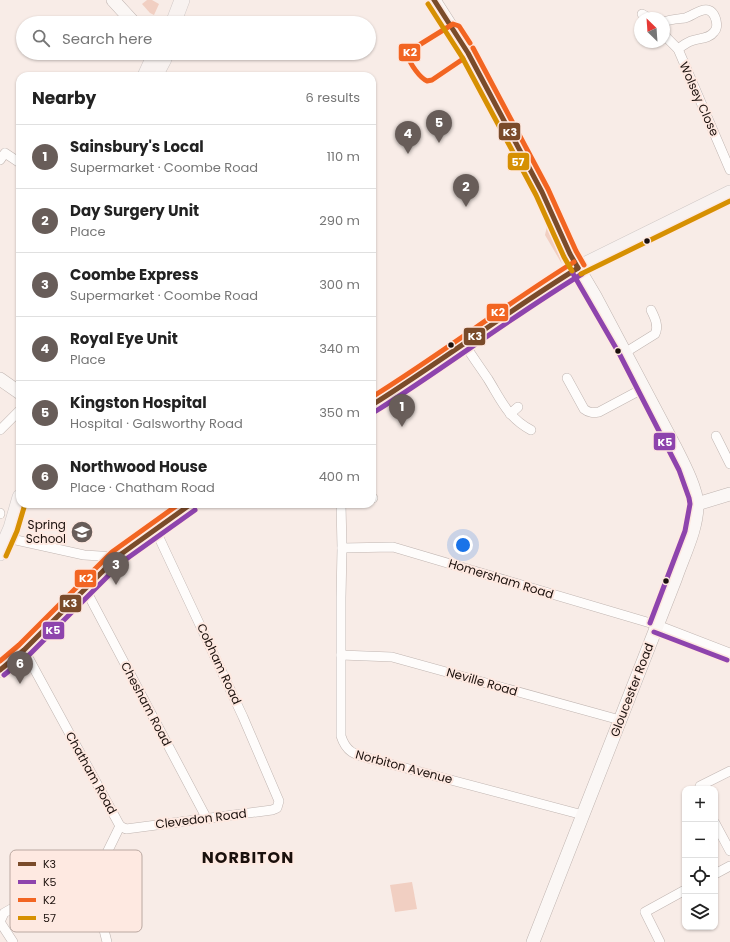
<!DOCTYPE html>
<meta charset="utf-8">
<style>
body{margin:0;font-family:Poppins,sans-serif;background:#f2f2f2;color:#222}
.controls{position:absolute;right:12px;bottom:12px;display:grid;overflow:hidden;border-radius:8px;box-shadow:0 1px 3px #0004}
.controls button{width:36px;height:36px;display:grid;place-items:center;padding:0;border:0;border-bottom:1px solid #e0e0e0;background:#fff;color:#222;font:20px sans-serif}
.compass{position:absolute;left:634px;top:12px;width:36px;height:36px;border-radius:50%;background:#fff;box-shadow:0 1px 3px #0004;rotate:335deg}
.you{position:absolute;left:463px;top:545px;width:14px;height:14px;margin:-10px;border:3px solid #fff;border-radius:50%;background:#1a73e8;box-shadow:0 0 0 6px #1a73e833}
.badge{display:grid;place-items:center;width:26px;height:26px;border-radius:50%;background:#685d59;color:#fff;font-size:13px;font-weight:700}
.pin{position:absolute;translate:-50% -33px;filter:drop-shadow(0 1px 2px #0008)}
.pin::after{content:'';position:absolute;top:21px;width:14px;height:12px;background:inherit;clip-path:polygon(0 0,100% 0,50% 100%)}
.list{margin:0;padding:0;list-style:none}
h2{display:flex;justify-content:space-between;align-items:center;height:52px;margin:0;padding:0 16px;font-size:17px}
h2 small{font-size:13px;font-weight:400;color:#767676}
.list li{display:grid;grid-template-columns:26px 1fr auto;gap:12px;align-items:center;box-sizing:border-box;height:64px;padding:0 16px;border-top:1px solid #e0e0e0}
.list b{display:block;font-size:15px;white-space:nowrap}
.list p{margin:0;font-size:13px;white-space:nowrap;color:#767676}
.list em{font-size:13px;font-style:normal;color:#767676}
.icon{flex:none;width:22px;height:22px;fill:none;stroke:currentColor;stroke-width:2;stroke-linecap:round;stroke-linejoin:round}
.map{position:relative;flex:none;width:730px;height:942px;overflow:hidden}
.search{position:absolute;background:#fff;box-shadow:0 1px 3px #0004;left:16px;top:16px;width:360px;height:44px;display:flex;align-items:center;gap:10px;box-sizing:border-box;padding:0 14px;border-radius:22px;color:#767676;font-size:15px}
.panel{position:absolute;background:#fff;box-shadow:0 1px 3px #0004;left:16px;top:72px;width:360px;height:436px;border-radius:12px}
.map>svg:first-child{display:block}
</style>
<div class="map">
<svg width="730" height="942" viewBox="0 0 730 942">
<rect width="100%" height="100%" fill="#f8ece7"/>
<g fill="#f1cfc2">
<polygon points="147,0 152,0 159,4 154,15 150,13 142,4"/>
<polygon points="548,222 562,264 545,235"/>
<polygon points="412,882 417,909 395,912 390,885"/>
</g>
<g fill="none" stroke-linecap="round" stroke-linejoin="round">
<g stroke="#c0b5b1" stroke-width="10">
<g id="street">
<polyline points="642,14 649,18"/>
<path d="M664,22C671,19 678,19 685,18C695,15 710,0 716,20C717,24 717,29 714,32C709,39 699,38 691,41C686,43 682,46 678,49"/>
<polyline points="664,33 667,38 678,49 730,170"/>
<polyline points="0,160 5,153 20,163"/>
<path d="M464,343C471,355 480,367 488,379C501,400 508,418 531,430"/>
<path d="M626,352L655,334C659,326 655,318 651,310"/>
<path d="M567,378L584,409C589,413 593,413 599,412L644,388"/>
<polyline points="510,414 518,407"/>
<polyline points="0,430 20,410"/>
<polyline points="716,436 730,464"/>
<polyline points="372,498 373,498"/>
<path d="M341,504L342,548L341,598V736C347,755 358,755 375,760L583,815"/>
<polyline points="0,513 0,514"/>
<polyline points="7,538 84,555 117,557"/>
<polyline points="342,548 393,547 657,625 730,653"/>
<polyline points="84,590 89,596 207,819"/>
<polyline points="24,650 120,826"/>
<polyline points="341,655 392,657 620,720"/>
<polyline points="699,789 700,786 730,771"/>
<polyline points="715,823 730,851"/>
<polyline points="120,826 126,829 272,810 277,808 279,801 243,717 155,529"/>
<polyline points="715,874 730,866"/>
<polyline points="97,900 95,885 97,873 120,826"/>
<polyline points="11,909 4,913 0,922 13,942"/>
<polyline points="99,910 107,942"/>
<polyline points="660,942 645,912 685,890"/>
</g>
</g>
<g stroke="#c0b5b1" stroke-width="14">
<g id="secondary">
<polyline points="113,0 134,23"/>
<path d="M434,0L468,53L542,192L570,254L595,296L675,447C682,461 697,489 697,505C697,530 683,556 675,580L533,942"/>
<polyline points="0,379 20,393"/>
<polyline points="697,504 730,494"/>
</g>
</g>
<g stroke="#cfc8c6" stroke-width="16">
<g id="primary">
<polyline points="175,23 174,21 182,0"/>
<polyline points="145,76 155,54 157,53"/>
<polyline points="155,76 164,59 163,53"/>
<polyline points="372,405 426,371 511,311 578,268 730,193"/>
<polyline points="0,553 11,528 20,497"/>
<polyline points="0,670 24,650 117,557 191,504"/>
</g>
</g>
<use href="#street" stroke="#fefcfb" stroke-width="9"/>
<use href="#secondary" stroke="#fbf7f5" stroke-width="13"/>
<use href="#primary" stroke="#f8f2f0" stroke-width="15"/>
<g stroke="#fee9e1" stroke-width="8">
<g id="bus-1">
<polyline points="434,0 468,53 542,192 570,254 578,268"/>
<path d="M372,405C442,361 508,311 578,268"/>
<polyline points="0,670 24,650 117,557 191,504"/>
</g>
</g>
<g stroke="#fee9e1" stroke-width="8">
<g id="bus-2">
<polyline points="572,272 620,355 679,470 689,498 690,504 685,531 650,623"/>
<path d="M376,411C446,367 511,317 582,274"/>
<polyline points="654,632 727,660"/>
<polyline points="4,675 29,655 122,562 195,510"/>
</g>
</g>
<g stroke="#fee9e1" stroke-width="8">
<g id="bus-3">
<polyline points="473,48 548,189 576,251 584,265"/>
<path d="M463,59L432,80L427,81C420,78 410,64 408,56L411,50L453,24L459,26L470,43"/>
<path d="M372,397C441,354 505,305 574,262"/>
<polyline points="0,661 19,645 112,552 179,504"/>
</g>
</g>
<g stroke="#fee9e1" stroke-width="8">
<g id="bus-4">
<polyline points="428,4 462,57 536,195 564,257 572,271"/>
<polyline points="581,274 730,201"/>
<polyline points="6,556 17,531 25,504"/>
</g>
</g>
<use href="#bus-1" stroke="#7a4b2a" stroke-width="5"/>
<use href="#bus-2" stroke="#8e44ad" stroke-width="5"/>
<use href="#bus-3" stroke="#f26522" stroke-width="5"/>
<use href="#bus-4" stroke="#d69002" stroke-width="5"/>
</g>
<defs>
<g id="school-disc" transform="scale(1.15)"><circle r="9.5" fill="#685d59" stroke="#fee9e1"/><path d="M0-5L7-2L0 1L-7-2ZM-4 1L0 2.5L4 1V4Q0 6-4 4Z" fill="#fff"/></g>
</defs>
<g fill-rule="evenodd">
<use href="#school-disc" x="82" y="532"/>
</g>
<g fill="#1b100c" stroke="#fee9e1" stroke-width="1.5">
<circle cx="647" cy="241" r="3.5"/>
<circle cx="451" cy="345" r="3.5"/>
<circle cx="618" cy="351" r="3.5"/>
<circle cx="666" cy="581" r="3.5"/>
</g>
<g text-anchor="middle" stroke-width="4" stroke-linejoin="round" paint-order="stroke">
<g font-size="12" fill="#1b100c" stroke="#fee9e1">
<text transform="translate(699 99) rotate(66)" y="4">Wolsey Close</text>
<text transform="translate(501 579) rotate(17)" y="4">Homersham Road</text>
<text transform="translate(219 664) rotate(65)" y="4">Cobham Road</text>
<text transform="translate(482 682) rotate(16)" y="4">Neville Road</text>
<text transform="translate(632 690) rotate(-69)" y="4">Gloucester Road</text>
<text transform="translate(146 704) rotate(62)" y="4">Chesham Road</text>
<text transform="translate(404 767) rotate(15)" y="4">Norbiton Avenue</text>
<text transform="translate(91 773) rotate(61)" y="4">Chatham Road</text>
<text transform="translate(201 819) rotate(-7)" y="4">Clevedon Road</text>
</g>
<g font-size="12" fill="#1b100c" stroke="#fee9e1" text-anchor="end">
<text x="66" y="529">Spring<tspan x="66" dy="14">School</tspan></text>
</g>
<g font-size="16" font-weight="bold" letter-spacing="1" fill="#1b100c" stroke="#fee9e1">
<text x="248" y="863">NORBITON</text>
</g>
</g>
<rect x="10" y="850" width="132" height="82" rx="6" fill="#fee9e1" stroke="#baa8a1" stroke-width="1"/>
<rect x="18" y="862" width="18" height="4" fill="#7a4b2a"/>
<rect x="18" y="880" width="18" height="4" fill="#8e44ad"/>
<rect x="18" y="898" width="18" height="4" fill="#f26522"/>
<rect x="18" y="916" width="18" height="4" fill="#d69002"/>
<g font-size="11" fill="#1b100c">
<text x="43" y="868">K3</text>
<text x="43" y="886">K5</text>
<text x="43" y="904">K2</text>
<text x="43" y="922">57</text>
</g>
<g stroke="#fee9e1" stroke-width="1.5">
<rect x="398" y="43" width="23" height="19" rx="4" fill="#f26522"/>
<rect x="498" y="122" width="23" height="19" rx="4" fill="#7a4b2a"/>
<rect x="507" y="152" width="23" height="19" rx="4" fill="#d69002"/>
<rect x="486" y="303" width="23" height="19" rx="4" fill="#f26522"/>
<rect x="463" y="327" width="23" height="19" rx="4" fill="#7a4b2a"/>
<rect x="653" y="432" width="23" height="19" rx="4" fill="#8e44ad"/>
<rect x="74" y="569" width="23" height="19" rx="4" fill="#f26522"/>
<rect x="59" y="594" width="23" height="19" rx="4" fill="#7a4b2a"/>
<rect x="42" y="621" width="23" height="19" rx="4" fill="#8e44ad"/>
</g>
<g font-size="11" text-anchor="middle" font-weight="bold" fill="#fff">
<text x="410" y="56">K2</text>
<text x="510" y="136">K3</text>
<text x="518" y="166">57</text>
<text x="498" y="316">K2</text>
<text x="475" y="340">K3</text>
<text x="665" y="446">K5</text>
<text x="86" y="582">K2</text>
<text x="70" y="607">K3</text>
<text x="53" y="634">K5</text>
</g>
</svg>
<div class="controls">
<button>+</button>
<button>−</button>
<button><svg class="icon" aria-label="locate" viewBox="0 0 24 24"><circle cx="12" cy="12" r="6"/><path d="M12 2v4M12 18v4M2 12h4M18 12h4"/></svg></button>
<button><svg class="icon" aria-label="layers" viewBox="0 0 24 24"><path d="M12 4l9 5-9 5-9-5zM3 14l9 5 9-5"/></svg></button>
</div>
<svg class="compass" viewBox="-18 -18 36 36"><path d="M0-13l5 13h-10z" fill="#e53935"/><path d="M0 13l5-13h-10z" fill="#767676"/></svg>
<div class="you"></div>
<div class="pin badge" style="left:402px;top:427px">1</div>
<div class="pin badge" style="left:466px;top:207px">2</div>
<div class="pin badge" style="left:116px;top:585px">3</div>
<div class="pin badge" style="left:408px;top:154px">4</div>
<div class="pin badge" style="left:439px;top:143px">5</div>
<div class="pin badge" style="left:20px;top:684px">6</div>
<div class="search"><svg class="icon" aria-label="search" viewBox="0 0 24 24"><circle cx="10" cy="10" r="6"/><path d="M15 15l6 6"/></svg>Search here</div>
<section class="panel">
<h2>Nearby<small>6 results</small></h2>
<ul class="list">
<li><span class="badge">1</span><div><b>Sainsbury's Local</b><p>Supermarket · Coombe Road</p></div><em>110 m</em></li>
<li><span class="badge">2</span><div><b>Day Surgery Unit</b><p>Place</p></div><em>290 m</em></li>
<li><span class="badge">3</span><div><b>Coombe Express</b><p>Supermarket · Coombe Road</p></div><em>300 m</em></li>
<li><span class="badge">4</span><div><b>Royal Eye Unit</b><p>Place</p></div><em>340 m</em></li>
<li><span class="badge">5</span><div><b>Kingston Hospital</b><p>Hospital · Galsworthy Road</p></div><em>350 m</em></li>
<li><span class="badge">6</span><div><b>Northwood House</b><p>Place · Chatham Road</p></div><em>400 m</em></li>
</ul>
</section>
</div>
